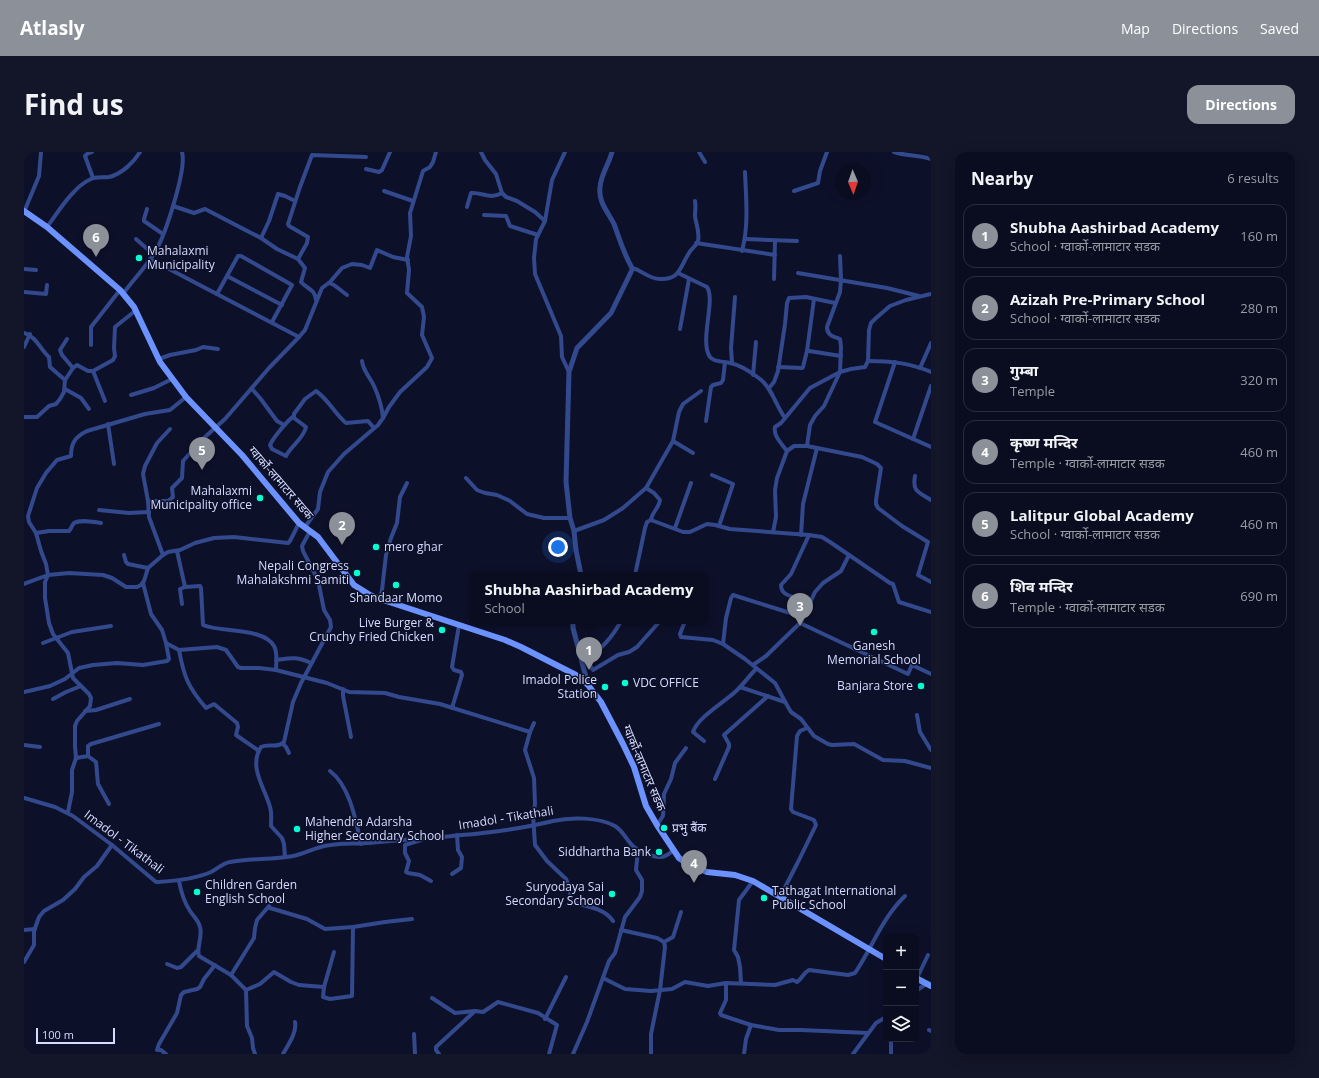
<!DOCTYPE html>
<meta charset="utf-8">
<style>
body{margin:0;font-family:"Open Sans","Noto Sans Devanagari",sans-serif;background:#131528;color:#f1f3f6}
.controls{position:absolute;right:12px;bottom:12px;display:grid;overflow:hidden;border-radius:8px;box-shadow:0 4px 16px #0002}
.controls button{width:36px;height:36px;display:grid;place-items:center;padding:0;border:0;border-bottom:1px solid #2a2c3d;background:#0a0c1f;color:#f1f3f6;font:20px sans-serif}
.compass{position:absolute;left:811px;top:12px;width:36px;height:36px;border-radius:50%;background:#0a0c1f;box-shadow:0 4px 16px #0002;rotate:178deg}
.scale{position:absolute;left:12px;bottom:10px;width:79px;box-sizing:border-box;padding-left:4px;border:2px solid #d5dcff;border-top:0;font-size:11px;line-height:14px;white-space:nowrap;color:#d5dcff;-webkit-text-stroke:3px #0d1029;paint-order:stroke}
.you{position:absolute;left:534px;top:395px;width:14px;height:14px;margin:-10px;border:3px solid #fff;border-radius:50%;background:#1a73e8;box-shadow:0 0 0 6px #1a73e833}
.badge{display:grid;place-items:center;width:26px;height:26px;border-radius:50%;background:#8c9099;color:#fff;font-size:13px;font-weight:700}
.pin{position:absolute;translate:-50% -33px;filter:drop-shadow(0 1px 2px #0008)}
.pin::after{content:'';position:absolute;top:21px;width:14px;height:12px;background:inherit;clip-path:polygon(0 0,100% 0,50% 100%)}
.popup{position:absolute;left:446px;top:420px;width:238px;height:52px;box-sizing:border-box;display:grid;place-content:center;border-radius:8px;background:#0a0c1f;filter:drop-shadow(0 1px 3px #0005);font-size:13px;white-space:nowrap;color:#999ba4}
.popup b{font-size:15px;color:#f1f3f6}
.popup::after{content:'';position:absolute;left:50%;top:100%;margin-left:-8px;border:8px solid transparent;border-top-color:#0a0c1f}
.list{margin:0;padding:0;list-style:none}
h2{display:flex;justify-content:space-between;align-items:center;height:52px;margin:0;padding:0 16px;font-size:17px}
h2 small{font-size:13px;font-weight:400;color:#999ba4}
.list li{display:grid;grid-template-columns:26px 1fr auto;gap:12px;align-items:center;box-sizing:border-box;height:64px;margin:0 8px 8px;padding:0 8px;border:1px solid #2a2c3d;border-radius:12px}
.list b{display:block;font-size:15px;white-space:nowrap}
.list p{margin:0;font-size:13px;white-space:nowrap;color:#999ba4}
.list em{font-size:13px;font-style:normal;color:#999ba4}
.icon{flex:none;width:22px;height:22px;fill:none;stroke:currentColor;stroke-width:2;stroke-linecap:round;stroke-linejoin:round}
.map{position:relative;flex:none;width:907px;height:902px;overflow:hidden;border-radius:12px}
header{display:flex;align-items:center;gap:24px;box-sizing:border-box;height:56px;padding:0 20px;background:#8c9099;color:#fff}
header strong{font-size:19px}
nav{display:flex;gap:22px;margin-inline-start:auto;font-size:14px}
.intro{display:flex;align-items:center;justify-content:space-between;box-sizing:border-box;height:96px;padding:0 24px}
h1{margin:0;font-size:28px}
.button{padding:10px 18px;border-radius:12px;background:#8c9099;color:#fff;font-size:14px;font-weight:700}
main{display:flex;gap:24px;padding:0 24px}
aside{flex:1;background:#0a0c1f;border-radius:12px;box-shadow:0 4px 16px #0002}
.map>svg:first-child{display:block}
</style>
<header>
<strong>Atlasly</strong>
<nav><a>Map</a><a>Directions</a><a>Saved</a></nav>
</header>
<div class="intro"><h1>Find us</h1><a class="button">Directions</a></div>
<main>
<div class="map">
<svg width="907" height="902" viewBox="0 0 907 902">
<rect width="100%" height="100%" fill="#0d1029"/>
<g fill="none" stroke-linecap="round" stroke-linejoin="round">
<g stroke="#33498d" stroke-width="4">
<polyline points="68,0 63,2 61,4 69,26"/>
<polyline points="457,0 461,8 472,22 478,41 482,45 493,49 511,60 521,69"/>
<polyline points="541,0 528,28 521,69 512,87 510,106 511,122 537,184 538,205 545,220"/>
<polyline points="675,0 681,10"/>
<path d="M870,0C882,4 895,3 907,7"/>
<polyline points="342,17 355,20 358,18 366,0"/>
<polyline points="360,39 389,49"/>
<polyline points="770,39 794,31 796,19 803,0"/>
<path d="M149,54L170,61L181,57L237,86L253,97L274,107L281,116L277,130C283,137 291,137 292,148"/>
<path d="M443,55L447,41C459,40 465,48 478,41"/>
<polyline points="123,57 120,67 120,69 139,82"/>
<polyline points="0,60 15,24 17,0"/>
<polyline points="460,63 482,64 486,74 514,83"/>
<path d="M23,75C34,60 50,34 67,27C73,24 79,26 85,25C98,22 110,10 116,0"/>
<polyline points="237,86 245,69 254,42 261,44 271,49"/>
<polyline points="112,87 129,102"/>
<polyline points="721,87 773,89"/>
<polyline points="672,91 751,103"/>
<path d="M718,99C725,73 722,47 721,20"/>
<polyline points="126,107 275,185"/>
<polyline points="274,107 283,91 284,85 265,74 264,72 276,35 288,3 342,5"/>
<path d="M608,116C618,118 624,127 636,127C656,128 656,115 665,101C667,97 673,93 674,89C676,81 672,72 671,64C671,59 672,54 671,49"/>
<polyline points="0,117 12,118"/>
<path d="M654,121L683,135C692,148 675,189 686,205C691,211 700,209 706,211C717,213 727,220 736,227C748,236 752,254 761,266"/>
<polyline points="774,121 863,136 895,144"/>
<polyline points="203,124 258,153"/>
<polyline points="750,127 751,89"/>
<polyline points="305,131 310,133 323,143"/>
<polyline points="0,140 22,142 23,133"/>
<path d="M99,142C109,128 122,115 131,100C141,84 163,17 158,0"/>
<polyline points="193,142 214,104 217,104 268,133 248,170"/>
<polyline points="656,177 665,127"/>
<path d="M0,181C12,184 16,197 25,205L26,215L41,228L40,240L36,247L32,252L25,254L13,265H0"/>
<polyline points="43,187 36,198 38,203 49,216"/>
<polyline points="67,193 67,175 96,138"/>
<polyline points="0,195 6,182"/>
<polyline points="783,199 790,147"/>
<polyline points="135,207 146,203 172,198 179,195 194,197"/>
<path d="M338,209C339,219 346,225 350,234C355,245 358,255 359,266"/>
<path d="M844,209C867,209 886,211 907,220"/>
<polyline points="871,210 851,270 907,295"/>
<polyline points="708,211 707,196 711,145"/>
<polyline points="754,215 778,216 779,215 783,199 785,199 817,204"/>
<polyline points="896,216 907,191"/>
<polyline points="69,219 81,249"/>
<polyline points="729,223 732,190"/>
<polyline points="41,228 49,216 53,213 64,219 69,219 89,208 91,204 90,196 91,175 111,159"/>
<polyline points="745,236 750,230 754,219 761,172 763,151 765,146 782,145 811,151"/>
<polyline points="41,237 57,246 65,257"/>
<polyline points="228,237 236,246 253,269 260,273"/>
<polyline points="107,243 130,236 148,227"/>
<path d="M270,264V266L282,275C280,286 267,294 262,304L248,297L246,293C249,286 263,269 270,264V262L281,247L292,239C304,247 311,262 322,271L344,269L350,276"/>
<polyline points="682,269 687,235 689,233 697,231 699,228 701,210"/>
<polyline points="84,272 90,312"/>
<polyline points="889,287 907,234"/>
<polyline points="649,289 669,301"/>
<polyline points="783,294 786,273 791,264 800,254 816,220 827,217 841,215 844,209 845,178 847,171 852,166 866,154 882,148 907,142"/>
<path d="M763,299C758,292 749,284 751,275L757,271L786,236L816,220L817,195L816,187C808,184 803,183 803,175L816,140L817,128L816,104"/>
<polyline points="688,323 709,332 695,374"/>
<path d="M891,324C888,340 895,340 907,348"/>
<polyline points="442,326 453,338 461,341 473,343 486,349 503,362 520,366 546,366"/>
<path d="M622,336L630,341L636,348C635,356 628,360 627,368"/>
<polyline points="124,349 144,349 149,345 148,336 158,326 159,309 169,298 171,294 201,267 245,216 275,185 281,178 298,136 306,130 318,116 328,112 338,113 346,116 353,98 369,105 384,108"/>
<polyline points="75,358 105,361 125,360"/>
<polyline points="281,375 294,357 296,340 304,320 320,302 354,273 359,266 365,255 376,240 403,215 408,206 398,183 400,165 398,155 383,141 385,118 383,105 387,84 386,61 399,19 406,15 409,10 412,0"/>
<polyline points="651,376 667,331"/>
<polyline points="550,379 580,368 599,356 622,336 649,289 655,260 659,252 677,239"/>
<polyline points="749,380 752,365 751,338 753,326 763,299 770,294 783,294 838,305 853,312 857,316 852,348 852,352 854,356 878,374 904,390 894,423 907,430"/>
<path d="M12,381L25,379H45C47,377 48,373 50,371C57,367 69,370 77,371"/>
<polyline points="777,383 779,352 793,296"/>
<path d="M153,399L161,435L176,434L177,436L179,473C197,481 239,475 250,494C254,501 252,511 252,518"/>
<polyline points="100,403 102,410 104,412 124,416"/>
<polyline points="139,403 125,365 124,349 119,322 121,314 133,291 146,277"/>
<polyline points="611,423 621,376 623,370 627,368 659,380 666,380 683,372 691,373 706,377 785,383 798,385 806,390 866,431 869,432 875,450 907,460"/>
<polyline points="119,431 127,462 138,478 142,491 155,498 193,495 202,498 214,515 217,516 235,516 252,518 303,531 325,540 361,541 375,545 416,552 506,580"/>
<polyline points="0,432 24,423 45,421 79,423 88,426 102,435 113,435 117,433 120,429 124,416 139,403 144,400 156,398 171,391 190,386 210,385 264,391 266,389 275,371"/>
<path d="M769,445C763,443 757,441 757,433L767,422L785,383"/>
<polyline points="356,447 358,438 362,403 367,386 373,371 376,345 383,331"/>
<polyline points="158,452 156,437 161,435"/>
<polyline points="661,469 656,482 657,485 689,488 699,492 721,507 751,531 764,555 767,560 777,567 790,584 804,592 808,593 830,592 859,608 881,609 907,616"/>
<polyline points="776,471 884,522 888,513 907,522"/>
<polyline points="19,491 48,480 87,474"/>
<polyline points="699,492 702,466 707,446 709,443 779,465"/>
<path d="M155,498C160,525 164,535 182,556L190,552L213,571L214,575L212,583L235,599"/>
<path d="M561,507C576,499 589,484 597,469"/>
<polyline points="562,507 569,518 594,503 605,500 613,495 636,469"/>
<path d="M252,508C266,506 273,504 287,511"/>
<polyline points="729,513 742,504 777,470 791,440 799,431 817,419 825,403"/>
<polyline points="716,535 761,550"/>
<polyline points="319,537 319,544 327,585"/>
<polyline points="0,540 26,534 41,527 55,516 69,513 93,511 119,513 143,509 145,507 142,491"/>
<polyline points="29,547 42,540 57,534"/>
<polyline points="428,556 438,523 437,520 430,518 428,515 435,473"/>
<polyline points="61,559 72,558 106,547"/>
<polyline points="893,563 896,580 907,598"/>
<path d="M510,571L506,580L501,598L510,626L511,652L509,663L511,693L523,709L542,727L546,737L547,750C561,754 581,756 589,769"/>
<path d="M680,589L669,580C674,565 699,551 711,540C719,533 725,524 732,517"/>
<polyline points="259,592 262,595 265,601"/>
<polyline points="0,593 16,595"/>
<polyline points="64,604 72,610 74,632 85,652"/>
<polyline points="52,606 64,604 64,594 67,592 135,572"/>
<path d="M306,619C326,634 332,669 337,692"/>
<polyline points="691,627 705,595 705,592 700,583 744,544"/>
<path d="M0,646L31,655L49,664L88,693L132,730H134C152,729 171,727 187,720C193,717 199,711 206,710C226,706 248,708 269,704C282,701 294,694 307,693C318,691 331,692 343,691C405,685 468,684 529,669C546,665 575,665 591,674C599,679 601,686 607,692C613,699 627,705 637,705C642,705 646,701 650,698"/>
<path d="M44,660L48,640V618L52,606L51,594V574L53,569L66,554L67,546L65,542L49,526L44,501L29,482L25,471L21,446V430L24,423L22,412L17,399L12,381L5,370L4,364L13,336L22,321L33,308L47,304C47,291 51,285 63,279L121,262L146,258L162,245"/>
<polyline points="633,673 639,664 640,642 647,627 651,611 662,596"/>
<polyline points="397,688 381,693 381,701 385,709 382,720 384,721 396,723 407,729"/>
<path d="M261,705L260,692L258,686L247,674C247,668 248,661 246,655C241,636 224,615 237,595C245,591 253,597 260,590L269,550L277,531L307,475L306,468L300,458L294,428L279,399L278,394L286,379"/>
<polyline points="428,722 437,716 438,705 434,698 433,683"/>
<path d="M155,729C157,740 160,750 166,759C170,765 175,769 176,775C179,785 172,795 175,804L207,823L222,838L223,874L228,886L229,896L231,902"/>
<polyline points="756,745 774,710 792,673 790,668 769,660 767,657 773,584 776,579 783,576"/>
<polyline points="0,778 11,777"/>
<polyline points="597,778 633,786 640,790"/>
<polyline points="640,790 649,785 657,760"/>
<polyline points="310,800 300,835 299,845 306,847 328,844 329,775"/>
<polyline points="0,810 10,793 10,779 15,765 20,759 39,748 51,737 60,725 73,714 88,693"/>
<polyline points="143,812 153,816 157,815 173,799"/>
<polyline points="207,823 230,786 231,776 233,768 245,754 246,756 283,767 301,777 329,775 361,770 388,767"/>
<path d="M579,826L601,837L627,839L648,837L661,830L684,834L702,831L751,833L769,828L773,830C778,827 779,821 785,818L824,823L831,821C848,796 858,766 881,744"/>
<polyline points="893,826 904,803"/>
<polyline points="702,831 702,848 696,861 697,863 727,873 755,878 777,878 844,881"/>
<polyline points="717,831 716,815 714,805 710,798 715,748 729,729"/>
<polyline points="222,838 236,832 250,820 267,830 275,833 300,835"/>
<polyline points="892,839 902,832"/>
<polyline points="408,846 431,861 451,859 459,860 474,850 514,861 533,873 525,902"/>
<polyline points="521,867 542,825"/>
<polyline points="905,878 907,879"/>
<polyline points="390,882 391,902"/>
<polyline points="142,902 137,898 133,898 135,892 153,861 157,843 160,840 173,837 176,835 180,827 191,813"/>
<path d="M259,902C264,893 273,881 271,870"/>
<polyline points="415,902 412,898 412,895 451,859"/>
<polyline points="549,902 563,870 585,809 591,801 601,765 616,745 618,739 618,728 612,718 614,698"/>
<polyline points="627,902 627,882 636,838 641,795 640,790"/>
<polyline points="720,902 722,887 727,873"/>
<polyline points="829,902 852,871 862,865"/>
<polyline points="867,902 867,887"/>
</g>
<g stroke="#33498d" stroke-width="5">
<path d="M557,423L552,398L550,379L546,366L542,330L545,220L553,196L587,161L608,118V116C599,100 596,88 590,72C584,60 574,50 576,35C577,22 585,12 588,0"/>
<polyline points="549,469 549,476 564,533"/>
</g>
<g stroke="#6c92ff" stroke-width="6">
<polyline points="0,59 23,75 96,138 110,155 136,210 162,245 218,303 275,371 294,385 330,433 346,443 356,447 481,488 497,495 552,523 564,533 577,550 599,592 610,615 622,654 633,673 655,706 662,711 683,720 711,723 729,729 862,807"/>
<polyline points="892,826 907,834"/>
</g>
</g>
<g fill="#01ffd1" stroke="#0d1029" stroke-width="1.5">
<circle cx="115" cy="106" r="4"/>
<circle cx="236" cy="346" r="4"/>
<circle cx="352" cy="395" r="4"/>
<circle cx="333" cy="421" r="4"/>
<circle cx="372" cy="433" r="4"/>
<circle cx="418" cy="478" r="4"/>
<circle cx="850" cy="480" r="4"/>
<circle cx="601" cy="531" r="4"/>
<circle cx="897" cy="534" r="4"/>
<circle cx="581" cy="535" r="4"/>
<circle cx="640" cy="676" r="4"/>
<circle cx="273" cy="677" r="4"/>
<circle cx="635" cy="700" r="4"/>
<circle cx="173" cy="740" r="4"/>
<circle cx="588" cy="742" r="4"/>
<circle cx="740" cy="746" r="4"/>
</g>
<g text-anchor="middle" stroke-width="3" stroke-linejoin="round" paint-order="stroke">
<g font-size="12" fill="#d5dcff" stroke="#0d1029" text-anchor="start">
<text x="123" y="103">Mahalaxmi<tspan x="123" dy="14">Municipality</tspan></text>
<text x="228" y="343" text-anchor="end">Mahalaxmi<tspan x="228" dy="14">Municipality office</tspan></text>
<text x="360" y="399">mero ghar</text>
<text x="325" y="418" text-anchor="end">Nepali Congress<tspan x="325" dy="14">Mahalakshmi Samiti</tspan></text>
<text x="372" y="450" text-anchor="middle">Shandaar Momo</text>
<text x="410" y="475" text-anchor="end">Live Burger &amp;<tspan x="410" dy="14">Crunchy Fried Chicken</tspan></text>
<text x="850" y="498" text-anchor="middle">Ganesh<tspan x="850" dy="14">Memorial School</tspan></text>
<text x="573" y="532" text-anchor="end">Imadol Police<tspan x="573" dy="14">Station</tspan></text>
<text x="609" y="535">VDC OFFICE</text>
<text x="889" y="538" text-anchor="end">Banjara Store</text>
<text x="281" y="674">Mahendra Adarsha<tspan x="281" dy="14">Higher Secondary School</tspan></text>
<text x="648" y="680">प्रभु बैंक</text>
<text x="627" y="704" text-anchor="end">Siddhartha Bank</text>
<text x="181" y="737">Children Garden<tspan x="181" dy="14">English School</tspan></text>
<text x="580" y="739" text-anchor="end">Suryodaya Sai<tspan x="580" dy="14">Secondary School</tspan></text>
<text x="748" y="743">Tathagat International<tspan x="748" dy="14">Public School</tspan></text>
</g>
<g font-size="12" fill="#d5dcff" stroke="#0d1029">
<text transform="translate(257 331) rotate(49)" y="4">ग्वार्को-लामाटार सडक</text>
<text transform="translate(620 616) rotate(67)" y="4">ग्वार्को-लामाटार सडक</text>
<text transform="translate(482 666) rotate(-9)" y="4">Imadol - Tikathali</text>
<text transform="translate(100 690) rotate(37)" y="4">Imadol - Tikathali</text>
</g>
</g>
</svg>
<div class="controls">
<button>+</button>
<button>−</button>
<button><svg class="icon" aria-label="layers" viewBox="0 0 24 24"><path d="M12 4l9 5-9 5-9-5zM3 14l9 5 9-5"/></svg></button>
</div>
<svg class="compass" viewBox="-18 -18 36 36"><path d="M0-13l5 13h-10z" fill="#e53935"/><path d="M0 13l5-13h-10z" fill="#999ba4"/></svg>
<div class="scale">100 m</div>
<div class="you"></div>
<div class="pin badge" style="left:565px;top:518px">1</div>
<div class="popup"><b>Shubha Aashirbad Academy</b>School</div>
<div class="pin badge" style="left:318px;top:393px">2</div>
<div class="pin badge" style="left:776px;top:474px">3</div>
<div class="pin badge" style="left:670px;top:731px">4</div>
<div class="pin badge" style="left:178px;top:318px">5</div>
<div class="pin badge" style="left:72px;top:105px">6</div>
</div>
<aside>
<h2>Nearby<small>6 results</small></h2>
<ul class="list">
<li><span class="badge">1</span><div><b>Shubha Aashirbad Academy</b><p>School · ग्वार्को-लामाटार सडक</p></div><em>160 m</em></li>
<li><span class="badge">2</span><div><b>Azizah Pre-Primary School</b><p>School · ग्वार्को-लामाटार सडक</p></div><em>280 m</em></li>
<li><span class="badge">3</span><div><b>गुम्बा</b><p>Temple</p></div><em>320 m</em></li>
<li><span class="badge">4</span><div><b>कृष्ण मन्दिर</b><p>Temple · ग्वार्को-लामाटार सडक</p></div><em>460 m</em></li>
<li><span class="badge">5</span><div><b>Lalitpur Global Academy</b><p>School · ग्वार्को-लामाटार सडक</p></div><em>460 m</em></li>
<li><span class="badge">6</span><div><b>शिव मन्दिर</b><p>Temple · ग्वार्को-लामाटार सडक</p></div><em>690 m</em></li>
</ul>
</aside>
</main>
